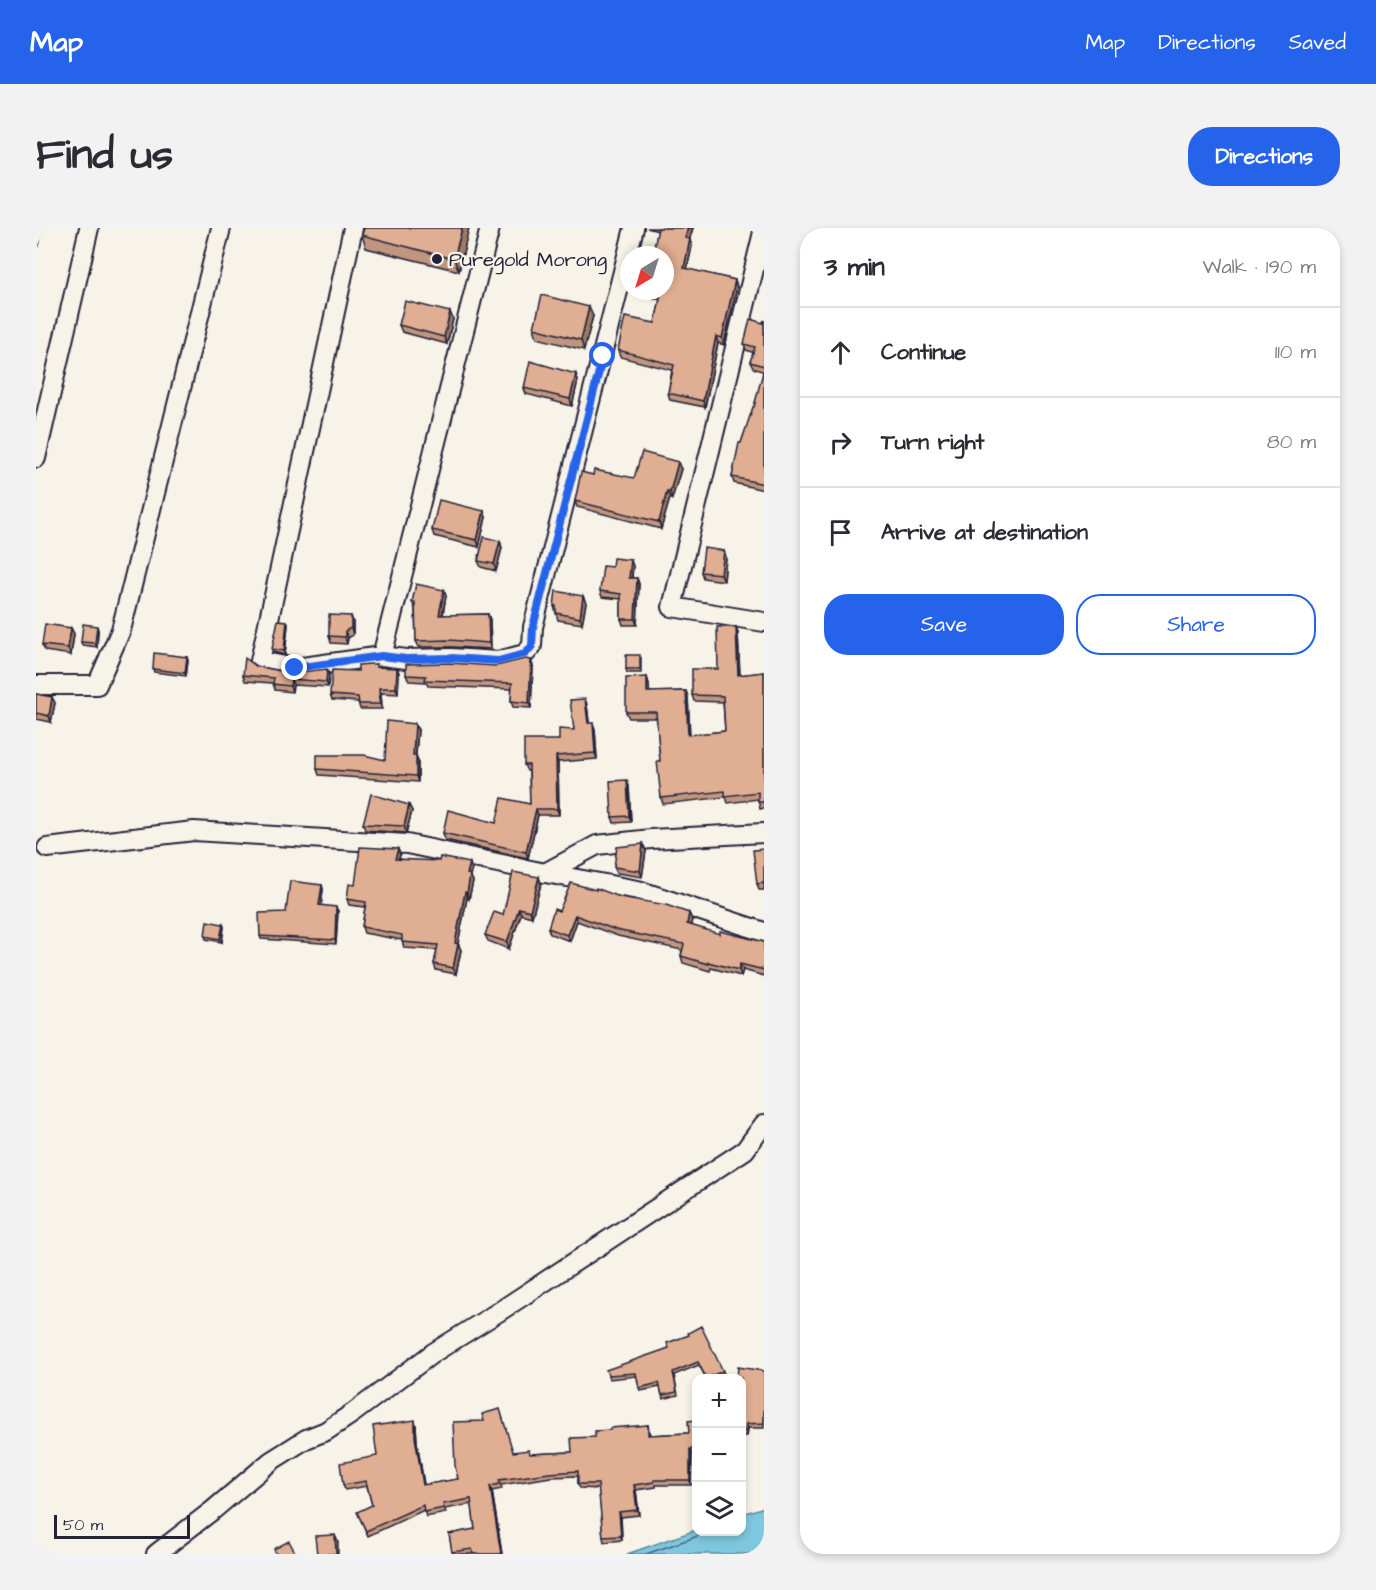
<!DOCTYPE html>
<meta charset="utf-8">
<style>
body{margin:0;font-family:"Architects Daughter",sans-serif;background:#f2f2f3;color:#2b2b33}
.controls{position:absolute;right:18px;bottom:18px;display:grid;overflow:hidden;border-radius:12px;box-shadow:0 3px 9px #0003}
.controls button{width:54px;height:54px;display:grid;place-items:center;padding:0;border:0;border-bottom:2px solid #e1e1e2;background:#fff;color:#2b2b33;font:30px sans-serif}
.compass{position:absolute;left:584px;top:18px;width:54px;height:54px;border-radius:50%;background:#fff;box-shadow:0 3px 9px #0003;rotate:218deg}
.scale{position:absolute;left:18px;bottom:15px;width:136px;box-sizing:border-box;padding-left:6px;border:3px solid #22223b;border-top:0;font-size:16px;line-height:21px;white-space:nowrap;color:#22223b;-webkit-text-stroke:4px #f7f3e8;paint-order:stroke}
.stop{position:absolute;width:18px;height:18px;margin:-14px;border:4px solid #2563eb;border-radius:50%;background:#fff}
.stop.end{background:#2563eb;border-color:#fff;box-shadow:0 2px 6px #0008}
.list{margin:0;padding:0;list-style:none}
h2{display:flex;justify-content:space-between;align-items:center;height:78px;margin:0;padding:0 24px;font-size:26px}
h2 small{font-size:20px;font-weight:400;color:#7c7c81}
.list li{display:grid;grid-template-columns:39px 1fr auto;gap:18px;align-items:center;box-sizing:border-box;height:90px;padding:0 24px;border-top:2px solid #e1e1e2}
.list b{display:block;font-size:22px;white-space:nowrap}
.list em{font-size:20px;font-style:normal;color:#7c7c81}
.actions{display:flex;gap:12px;padding:18px 24px}
.actions a{flex:1;padding:14px 0;border:2px solid #2563eb;border-radius:24px;text-align:center;font-size:21px;color:#2563eb}
.actions .main{background:#2563eb;color:#fff}
.icon{flex:none;width:33px;height:33px;fill:none;stroke:currentColor;stroke-width:2;stroke-linecap:round;stroke-linejoin:round}
.map{position:relative;flex:none;width:728px;height:1326px;overflow:hidden;border-radius:24px}
header{display:flex;align-items:center;gap:36px;box-sizing:border-box;height:84px;padding:0 30px;background:#2563eb;color:#fff}
header strong{font-size:28px}
nav{display:flex;gap:33px;margin-inline-start:auto;font-size:21px}
.intro{display:flex;align-items:center;justify-content:space-between;box-sizing:border-box;height:144px;padding:0 36px}
h1{margin:0;font-size:42px}
.button{padding:15px 27px;border-radius:24px;background:#2563eb;color:#fff;font-size:21px;font-weight:700}
main{display:flex;gap:36px;padding:0 36px}
aside{flex:1;background:#fff;border-radius:24px;box-shadow:0 3px 9px #0003}
.map>svg:first-child{display:block}
</style>
<header>
<strong>Map</strong>
<nav><a>Map</a><a>Directions</a><a>Saved</a></nav>
</header>
<div class="intro"><h1>Find us</h1><a class="button">Directions</a></div>
<main>
<div class="map">
<svg width="728" height="1326" viewBox="0 0 728 1326">
<rect width="100%" height="100%" fill="#f7f3e8"/>
<filter id="ink" filterUnits="userSpaceOnUse"><feTurbulence type="fractalNoise" baseFrequency=".0167" numOctaves="2"/><feDisplacementMap in="SourceGraphic" scale="12" xChannelSelector="R" yChannelSelector="G"/><feConvolveMatrix kernelMatrix="1 2 1 2 8 2 1 2 1" color-interpolation-filters="sRGB"/></filter>
<g filter="url(#ink)">
<polygon fill="#7ec8df" stroke="#59869d" stroke-width="1.5" points="728,1279 728,1326 591,1326 660,1302 660,1304 706,1304 706,1286"/>
<g fill="none" stroke-linecap="round" stroke-linejoin="round">
<polyline stroke="#47647d" stroke-width="1.5" points="610,1326 662,1308 666,1304"/>
<g stroke="#22223b" stroke-width="22">
<g id="minor">
<polyline points="317,0 224,433 259,440 346,428 370,431 415,430 462,433 489,426 496,418 497,399 598,0"/>
<polyline points="728,0 636,379 728,394"/>
<polyline points="0,230 53,0"/>
<polyline points="346,428 454,0"/>
<polyline points="0,457 61,457 85,402 185,0"/>
<polyline points="11,620 158,603 371,616 509,645 602,662 728,704"/>
<polyline points="509,645 561,617 615,611 728,605"/>
<polyline points="120,1326 177,1282 235,1233 270,1211 290,1203 317,1185 397,1125 464,1083 709,922 728,896"/>
</g>
</g>
<use href="#minor" stroke="#f7f3e8" stroke-width="18"/>
</g>
<g fill="#c1967e" stroke="#22223b" stroke-width="1.5">
<polygon points="328,0 433,0 423,43 330,20 326,7"/>
<polygon points="611,0 657,0 653,11 656,18 651,41 699,52 701,59 688,117 682,115 669,179 634,172 632,165 636,142 584,129 582,122 619,95 624,72 615,69 613,63 629,27 618,27 617,25 622,3"/>
<polygon points="414,84 417,91 411,116 366,104 363,97"/>
<polygon points="557,88 548,122 501,110 498,100"/>
<polygon points="728,92 728,144 717,140 714,134 718,125 710,122 708,116 727,95"/>
<polygon points="728,144 728,262 698,255 696,249 705,215 718,179"/>
<polygon points="540,146 542,152 536,178 490,166 488,160"/>
<polygon points="645,241 636,271 634,270 625,301 541,279 539,273 557,247 598,250"/>
<polygon points="450,289 443,319 398,308 396,302"/>
<polygon points="464,313 466,320 460,343 445,339 442,333"/>
<polygon points="688,323 690,329 688,353 667,350 665,344"/>
<polygon points="597,338 596,350 601,350 603,356 601,397 587,397 585,391 585,371 566,369 564,363 576,339"/>
<polygon points="408,362 410,368 407,387 452,386 454,392 455,421 416,419 383,419 380,413 379,381 376,374"/>
<polygon points="547,368 550,375 546,396 522,392 518,378"/>
<polygon points="315,388 317,394 317,407 312,410 311,416 295,415 293,408"/>
<polygon points="252,396 249,427 237,424 236,421"/>
<polygon points="700,399 702,405 704,447 728,444 728,580 724,581 722,571 692,575 690,569 627,576 625,570 624,533 621,490 593,490 590,484 611,449 613,456 613,464 650,463 652,469 654,507 689,503 687,474 658,473 656,467 682,441"/>
<polygon points="35,400 38,406 35,427 9,423 6,417"/>
<polygon points="62,402 61,419 46,417 45,414"/>
<polygon points="151,429 152,433 150,448 118,444 117,441"/>
<polygon points="605,430 605,445 591,445 590,441"/>
<polygon points="340,436 341,439 361,440 363,445 362,466 345,465 346,481 324,481 322,474 296,472 294,467"/>
<polygon points="220,438 255,445 293,447 292,459 257,457 256,464 239,462 237,455 209,453 207,447"/>
<polygon points="497,438 495,480 477,479 475,473 476,461 392,458 390,454 373,453 370,447"/>
<polygon points="0,466 16,469 19,475 15,494 0,491"/>
<polygon points="549,471 551,477 553,495 559,501 561,531 522,534 523,587 502,587 492,630 409,612 407,605 460,595 494,576 493,543 491,543 488,537 538,502"/>
<polygon points="382,502 380,527 382,533 382,554 283,547 281,541 349,532"/>
<polygon points="593,559 595,594 578,595 576,589"/>
<polygon points="373,577 376,583 370,605 329,602 327,596"/>
<polygon points="607,616 610,623 606,649 581,645 578,639"/>
<polygon points="362,621 364,627 363,631 436,641 434,647 437,653 433,671 431,670 422,715 425,722 420,746 400,742 398,736 401,722 368,720 366,712 328,705 326,699 329,679 313,677 311,671 319,657"/>
<polygon points="728,621 728,662 723,662 721,656"/>
<polygon points="503,649 505,656 496,689 485,686 473,721 452,713 449,707"/>
<polygon points="286,657 287,661 285,678 302,683 300,716 225,711 224,708 250,684"/>
<polygon points="584,669 653,685 656,692 654,698 684,706 728,714 728,748 707,742 705,748 675,740 674,743 647,735 645,728 646,722 582,708 541,693 534,713 514,706 512,700 523,683"/>
<polygon points="187,696 188,699 186,714 170,711 169,708"/>
<polygon points="633,1120 687,1143 688,1146 679,1150 670,1150 663,1137 638,1147 642,1167 627,1171 624,1159 604,1163 601,1148 573,1151 572,1147"/>
<polygon points="728,1143 728,1200 712,1200 711,1208 705,1208 705,1150"/>
<polygon points="660,1192 660,1225 656,1226 655,1257 620,1257 620,1259 600,1262 603,1287 585,1289 586,1312 568,1314 567,1309 563,1261 544,1260 542,1256 542,1248 515,1249 465,1257 466,1261 456,1263 466,1326 417,1326 413,1306 439,1301 436,1276 409,1281 410,1285 390,1289 388,1282 332,1308 323,1288 336,1277 331,1258 309,1262 307,1257 341,1228 380,1197 381,1214 388,1257 422,1251 477,1224 495,1226 536,1224 559,1209 612,1197 614,1207 653,1205"/>
</g>
<g fill="#9d7a66" stroke="#22223b" stroke-width="1.5">
<polygon points="1,0 7,0 3,17 0,9"/>
<polygon points="426,0 433,0 423,43 418,31"/>
<polygon points="652,0 657,0 652,17 649,10"/>
<polygon points="654,11 656,18 650,47 648,40"/>
<polygon points="699,52 701,59 688,117 686,110"/>
<polygon points="553,79 557,88 548,122 545,112"/>
<polygon points="414,84 417,91 411,116 408,109"/>
<polygon points="680,108 682,115 669,179 667,173"/>
<polygon points="540,146 542,152 536,178 534,171"/>
<polygon points="642,234 645,241 636,271 634,264"/>
<polygon points="631,263 634,270 625,301 623,294"/>
<polygon points="448,283 450,289 443,319 441,312"/>
<polygon points="464,313 466,320 460,343 458,336"/>
<polygon points="688,323 690,329 688,353 685,346"/>
<polygon points="595,332 597,338 595,355 593,350"/>
<polygon points="601,350 603,356 601,397 599,391"/>
<polygon points="408,362 410,368 405,393 403,387"/>
<polygon points="547,368 550,375 546,396 544,390"/>
<polygon points="452,386 454,392 455,421 453,415"/>
<polygon points="315,388 317,394 317,407 315,400"/>
<polygon points="251,393 252,396 249,427 248,423"/>
<polygon points="61,398 62,402 61,419 59,415"/>
<polygon points="700,399 702,405 704,454 702,447"/>
<polygon points="35,400 38,406 35,427 32,420"/>
<polygon points="309,403 312,410 311,416 309,409"/>
<polygon points="151,429 152,433 150,448 149,445"/>
<polygon points="495,432 497,438 495,480 493,475"/>
<polygon points="361,440 363,445 362,466 360,460"/>
<polygon points="291,441 293,447 292,459 290,454"/>
<polygon points="611,449 613,456 614,471 611,464"/>
<polygon points="255,451 257,457 256,464 254,458"/>
<polygon points="343,460 345,465 346,481 344,476"/>
<polygon points="650,463 652,469 654,514 652,507"/>
<polygon points="16,469 19,475 15,494 13,488"/>
<polygon points="549,471 551,477 554,501 552,495"/>
<polygon points="557,495 559,501 561,531 559,525"/>
<polygon points="379,496 382,502 379,533 377,527"/>
<polygon points="380,527 382,533 382,554 380,548"/>
<polygon points="520,528 522,534 523,587 521,581"/>
<polygon points="591,552 593,559 595,594 593,588"/>
<polygon points="373,577 376,583 370,605 368,598"/>
<polygon points="500,581 502,587 492,630 490,624"/>
<polygon points="607,616 610,623 606,649 604,643"/>
<polygon points="362,621 364,627 361,637 359,631"/>
<polygon points="434,635 436,641 433,652 431,646"/>
<polygon points="434,647 437,653 433,671 431,665"/>
<polygon points="503,649 505,656 496,689 494,683"/>
<polygon points="286,657 287,661 285,681 283,677"/>
<polygon points="429,664 431,670 421,721 419,715"/>
<polygon points="300,679 302,683 300,716 299,712"/>
<polygon points="483,680 485,686 473,721 471,714"/>
<polygon points="653,685 656,692 653,703 651,696"/>
<polygon points="539,687 541,693 534,713 531,707"/>
<polygon points="187,696 188,699 186,714 184,711"/>
<polygon points="422,716 425,722 420,746 417,740"/>
<polygon points="704,736 707,742 705,748 703,742"/>
<polygon points="379,1192 380,1197 381,1214 389,1262 387,1257 379,1209"/>
<polygon points="710,1196 712,1200 711,1208 709,1203"/>
<polygon points="654,1221 656,1226 655,1257 654,1252"/>
<polygon points="598,1257 600,1262 603,1287 601,1282"/>
<polygon points="454,1258 456,1263 466,1326 465,1326"/>
<polygon points="583,1284 585,1289 586,1312 585,1308"/>
<polygon points="299,1307 302,1314 302,1326 300,1326"/>
</g>
<g fill="#e0ae92" stroke="#22223b" stroke-width="1.5">
<polygon points="328,0 426,0 418,31 326,7"/>
<polygon points="622,0 652,0 649,10 654,11 648,40 699,52 686,110 680,108 667,173 632,165 638,137 582,122 589,89 619,95 625,66 615,63 629,63 629,27 622,27 622,26 617,25"/>
<polygon points="506,67 553,79 545,112 498,100"/>
<polygon points="369,73 414,84 408,109 363,97"/>
<polygon points="714,91 727,95 728,92 728,138 714,134 719,119 708,116"/>
<polygon points="494,133 540,146 534,171 488,160"/>
<polygon points="727,144 728,144 728,256 696,249 703,215 705,215 717,179 718,179"/>
<polygon points="606,224 642,234 634,264 631,263 623,294 539,273 545,244 557,247 558,242 598,250"/>
<polygon points="403,272 448,283 441,312 396,302"/>
<polygon points="448,309 464,313 458,336 442,333"/>
<polygon points="668,320 688,323 685,346 665,344"/>
<polygon points="577,330 595,332 593,350 601,350 599,391 585,391 585,366 564,363 567,338 576,339"/>
<polygon points="380,356 408,362 403,387 452,386 453,415 413,412 380,413 379,374 376,374"/>
<polygon points="520,363 547,368 544,390 520,385 520,378 518,378"/>
<polygon points="293,387 315,388 315,400 309,403 309,409 293,408"/>
<polygon points="242,392 251,393 248,423 236,421"/>
<polygon points="9,396 35,400 32,420 6,417"/>
<polygon points="47,396 61,398 59,415 45,414"/>
<polygon points="681,399 700,399 702,447 728,444 728,574 722,574 722,564 689,568 689,563 625,570 621,533 624,533 620,484 590,484 590,450 611,449 611,464 650,463 652,507 689,503 687,468 656,467 656,441 682,441"/>
<polygon points="118,425 151,429 149,445 117,441"/>
<rect x="590" y="427" width="14" height="14"/>
<polygon points="209,430 220,438 255,445 291,441 290,454 255,451 254,458 237,456 238,450 207,447"/>
<polygon points="489,431 495,432 493,475 475,473 476,455 389,452 390,448 370,447 370,436 413,435 460,438"/>
<polygon points="334,436 340,436 340,439 361,440 360,460 343,460 344,476 323,476 322,469 294,467 296,442 322,443 322,437"/>
<polygon points="0,466 16,469 13,488 0,485"/>
<polygon points="549,471 552,495 557,495 559,525 520,528 521,581 500,581 490,624 407,605 412,582 460,595 466,570 494,576 493,537 488,537 488,512 523,512 523,501 538,502 534,472"/>
<polygon points="351,493 379,496 377,527 380,527 380,548 281,541 281,527 328,527 349,532"/>
<polygon points="591,552 593,588 576,589 574,553"/>
<polygon points="335,566 373,577 368,598 327,596"/>
<polygon points="607,616 604,643 578,639 581,619"/>
<polygon points="324,619 362,621 359,631 403,633 404,629 434,635 431,646 434,647 431,665 429,664 419,715 422,716 417,740 398,736 402,717 366,714 366,707 326,699 330,674 311,671 313,656 319,657"/>
<polygon points="728,621 728,655 721,656 717,622"/>
<polygon points="477,644 503,649 494,683 483,680 471,714 449,707 458,684 467,687"/>
<polygon points="254,653 286,657 283,677 300,679 299,712 224,708 223,685 250,684"/>
<polygon points="535,655 560,662 560,660 584,669 630,677 653,685 651,696 684,706 684,703 728,714 728,742 704,736 703,742 672,734 672,736 645,728 648,716 580,702 539,687 531,707 512,700 518,681 523,683"/>
<polygon points="171,693 187,696 184,711 169,708"/>
<polygon points="665,1098 687,1143 670,1150 662,1134 637,1144 641,1164 626,1167 623,1155 603,1160 600,1145 572,1147 570,1142 633,1120 631,1115 653,1107 652,1105"/>
<polygon points="702,1139 728,1143 728,1195 710,1196 709,1203 705,1203 705,1150 701,1150"/>
<polygon points="464,1181 477,1224 493,1222 494,1226 536,1224 535,1210 559,1209 559,1203 574,1202 574,1200 612,1197 612,1207 653,1205 652,1193 660,1192 660,1220 654,1221 654,1252 618,1252 618,1254 598,1257 601,1282 583,1284 585,1308 567,1309 562,1256 542,1256 542,1243 513,1245 463,1252 464,1256 454,1258 465,1326 437,1326 436,1321 416,1324 413,1306 439,1301 435,1271 407,1276 408,1280 388,1284 387,1277 330,1303 321,1284 336,1277 330,1253 307,1257 304,1235 341,1228 337,1198 379,1192 379,1209 387,1257 422,1251 419,1238 417,1194 448,1193 446,1186"/>
<polygon points="299,1307 300,1326 281,1326 279,1308"/>
<polygon points="253,1313 260,1326 240,1326 238,1321"/>
</g>
</g>
<g fill="none" stroke-linecap="round" stroke-linejoin="round" filter="url(#ink)">
<polyline stroke="#2563eb" stroke-width="8" points="259,440 346,428 370,431 415,430 462,433 489,426 496,418 497,399 567,128"/>
</g>
<circle fill="#22223b" stroke="#f7f3e8" stroke-width="2" cx="401" cy="31" r="6"/>
<g text-anchor="middle" stroke-width="4.5" stroke-linejoin="round" paint-order="stroke">
<g font-size="20" fill="#22223b" stroke="#f7f3e8" text-anchor="start">
<text x="413" y="38">Puregold Morong</text>
</g>
</g>
</svg>
<div class="controls">
<button>+</button>
<button>−</button>
<button><svg class="icon" aria-label="layers" viewBox="0 0 24 24"><path d="M12 4l9 5-9 5-9-5zM3 14l9 5 9-5"/></svg></button>
</div>
<svg class="compass" viewBox="-18 -18 36 36"><path d="M0-13l5 13h-10z" fill="#e53935"/><path d="M0 13l5-13h-10z" fill="#7c7c81"/></svg>
<div class="scale">50 m</div>
<div class="stop" style="left:567px;top:128px"></div>
<div class="stop end" style="left:259px;top:440px"></div>
</div>
<aside>
<h2>3 min<small>Walk · 190 m</small></h2>
<ul class="list">
<li><svg class="icon" aria-label="ahead" viewBox="0 0 24 24"><path d="M12 20V5M6 11l6-6 6 6"/></svg><div><b>Continue</b></div><em>110 m</em></li>
<li><svg class="icon" aria-label="right" viewBox="0 0 24 24"><path d="M7 20v-9h11M14 6l5 5-5 5"/></svg><div><b>Turn right</b></div><em>80 m</em></li>
<li><svg class="icon" aria-label="arrive" viewBox="0 0 24 24"><path d="M6 21V4h12l-3 4 3 4H6"/></svg><div><b>Arrive at destination</b></div></li>
</ul>
<div class="actions"><a class="main">Save</a><a>Share</a></div>
</aside>
</main>
